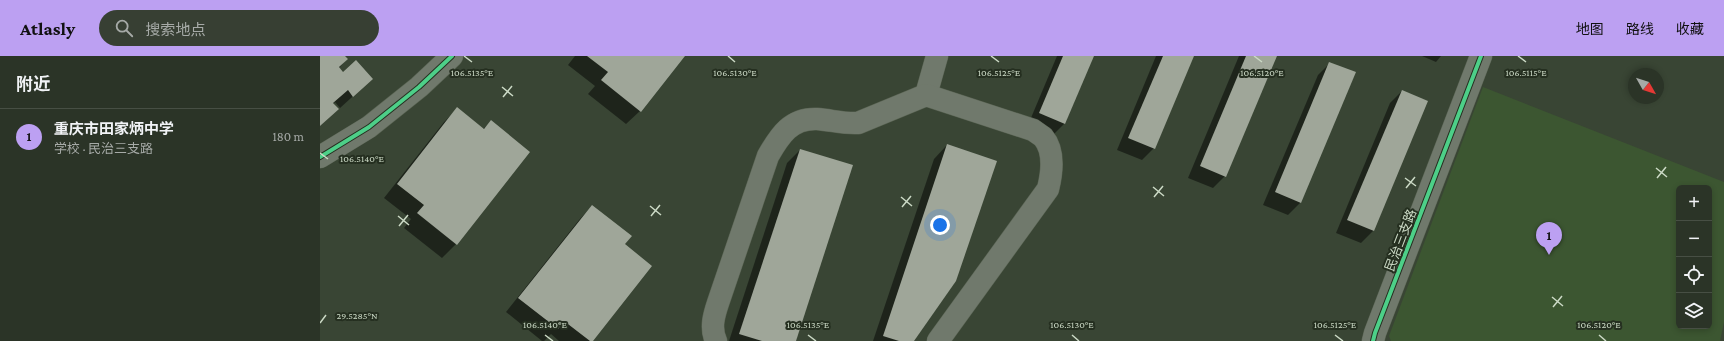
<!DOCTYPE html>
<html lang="zh">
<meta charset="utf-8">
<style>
body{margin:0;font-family:"Crimson Pro","Noto Sans SC",serif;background:#373f33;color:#f1f3f6}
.controls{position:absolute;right:12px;bottom:12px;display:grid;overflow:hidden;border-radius:6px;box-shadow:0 2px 6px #0003}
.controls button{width:36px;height:36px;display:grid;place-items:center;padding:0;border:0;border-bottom:1px solid #474f44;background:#2b3427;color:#f1f3f6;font:20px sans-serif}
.compass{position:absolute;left:1308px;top:12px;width:36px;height:36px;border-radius:50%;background:#2b3427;box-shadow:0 2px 6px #0003;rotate:129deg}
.you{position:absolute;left:620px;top:169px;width:14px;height:14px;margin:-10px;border:3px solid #fff;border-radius:50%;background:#1a73e8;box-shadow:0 0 0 6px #1a73e833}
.badge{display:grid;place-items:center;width:26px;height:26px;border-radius:50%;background:#bca0f2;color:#111;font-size:13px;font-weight:700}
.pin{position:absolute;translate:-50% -33px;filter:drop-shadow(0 1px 2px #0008)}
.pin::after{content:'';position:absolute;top:21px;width:14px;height:12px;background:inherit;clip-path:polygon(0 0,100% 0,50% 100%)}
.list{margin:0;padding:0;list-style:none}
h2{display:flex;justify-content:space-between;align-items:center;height:52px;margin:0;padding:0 16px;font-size:17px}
h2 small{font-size:13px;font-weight:400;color:#a6aaa7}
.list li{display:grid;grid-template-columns:26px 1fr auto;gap:12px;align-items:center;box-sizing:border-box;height:56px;padding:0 16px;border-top:1px solid #474f44}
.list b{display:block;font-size:15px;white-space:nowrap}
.list p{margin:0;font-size:13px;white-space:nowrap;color:#a6aaa7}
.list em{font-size:13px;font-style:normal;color:#a6aaa7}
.icon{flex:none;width:22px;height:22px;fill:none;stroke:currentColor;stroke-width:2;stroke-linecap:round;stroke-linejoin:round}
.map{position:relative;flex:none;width:1404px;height:285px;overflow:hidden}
header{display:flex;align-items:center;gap:24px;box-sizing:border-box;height:56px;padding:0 20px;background:#bca0f2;color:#111}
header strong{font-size:19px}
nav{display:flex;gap:22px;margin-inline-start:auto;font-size:14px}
.search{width:280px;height:36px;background:#373f33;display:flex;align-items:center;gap:10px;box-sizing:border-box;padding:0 14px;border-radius:22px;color:#a6aaa7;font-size:15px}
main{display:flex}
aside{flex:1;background:#2b3427}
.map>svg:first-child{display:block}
</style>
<header>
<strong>Atlasly</strong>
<div class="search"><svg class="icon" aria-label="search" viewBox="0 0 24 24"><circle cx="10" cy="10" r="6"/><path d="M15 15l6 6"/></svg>搜索地点</div>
<nav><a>地图</a><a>路线</a><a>收藏</a></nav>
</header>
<main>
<aside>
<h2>附近<small></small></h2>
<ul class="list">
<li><span class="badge">1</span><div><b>重庆市田家炳中学</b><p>学校 · 民治三支路</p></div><em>180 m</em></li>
</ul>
</aside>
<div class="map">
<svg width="1404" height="285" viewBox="0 0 1404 285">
<rect width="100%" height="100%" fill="#394534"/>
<path fill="#3c5631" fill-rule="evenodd" d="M1163,31L1404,126V266L1400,285H1071L1069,280ZM1359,132H1389V270H1359Z"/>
<g fill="#0007">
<polygon points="0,0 24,0 27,3 19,12 23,17 52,23 20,52 15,46 13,48 18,53 0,70"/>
<polygon points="255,0 364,0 320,55 306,68 268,38 275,30 248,9"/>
<polygon points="737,0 773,0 745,67 732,80 708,69"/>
<polygon points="836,0 873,0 834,92 822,104 797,94"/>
<polygon points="919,0 955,0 905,120 893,132 868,122"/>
<polygon points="1102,0 1121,0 1116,6"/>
<polygon points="1010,7 1035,17 980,147 968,159 943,149 998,19"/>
<polygon points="1082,35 1107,45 1053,175 1041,187 1016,177 1070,47"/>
<polygon points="137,53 163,73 171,66 136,188 122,202 84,172 91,163 64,142 124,66"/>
<polygon points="627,89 592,285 553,285 614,103"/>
<polygon points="480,94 475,285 409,285 467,107"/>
<polygon points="272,150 271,285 239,285 231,278 224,285 222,285 186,256 259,164"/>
</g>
<g fill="#9fa699">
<polygon points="0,0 25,0 28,3 19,11 23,16 36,4 53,23 33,41 28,34 13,47 19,53 0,70"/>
<polygon points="267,0 365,0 321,56 281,24 288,16"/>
<polygon points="743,0 774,0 745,68 719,57"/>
<polygon points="843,0 874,0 835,93 808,82"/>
<polygon points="926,0 957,0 906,121 880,110"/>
<polygon points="1009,6 1036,16 981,147 955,136"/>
<polygon points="1082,34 1108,45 1054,175 1027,164"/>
<polygon points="137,51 164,73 171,64 210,96 137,189 97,157 104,149 77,128"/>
<polygon points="627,88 677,105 636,225 594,285 579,285 563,280"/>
<polygon points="480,93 533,109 476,285 442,285 419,278"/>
<polygon points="272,149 312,180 305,188 332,210 273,285 270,285 244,265 238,273 198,242"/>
</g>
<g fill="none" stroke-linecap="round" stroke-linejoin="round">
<g stroke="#596353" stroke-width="23">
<g id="minor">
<polyline points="606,39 617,0"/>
<polyline points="0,101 49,71 99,31 132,0"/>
<path d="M396,285C390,272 394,259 398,247L448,100C460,79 471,62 497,63C511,64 524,68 538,67L606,39L713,74C716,76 720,79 723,81C735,95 732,117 728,133L618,285"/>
<polyline points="1053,285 1055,277 1161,0"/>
</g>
</g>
<use href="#minor" stroke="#70796c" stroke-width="22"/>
<g stroke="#252f20" stroke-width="6">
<g id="cycleway">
<polyline points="0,101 49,71 99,31 132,0"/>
<polyline points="1053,285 1055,277 1161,0"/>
</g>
</g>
<use href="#cycleway" stroke="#4dcf88" stroke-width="4"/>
</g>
<path fill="none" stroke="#cbd9c5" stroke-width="1.5" d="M144,0L152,6M408,0L415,6M671,0L679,6M934,0L942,6M1198,0L1206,6M182,31L193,40M183,41L192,30M0,97L8,103M1336,112L1347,121M1085,122L1096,130M1337,122L1346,111M833,131L844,140M1086,132L1095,121M581,141L592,150M834,141L843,130M330,150L341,159M582,151L591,140M78,160L89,169M331,160L340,149M79,170L88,159M1232,241L1243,250M1233,251L1242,240M0,267L6,259M225,279L233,285M488,279L496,285M752,279L759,285M1015,279L1023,285M1279,279L1286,285"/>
<g text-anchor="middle" stroke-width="4" stroke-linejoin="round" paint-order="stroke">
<g font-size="13" fill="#cbd9c5" stroke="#252f20">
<text transform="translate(1080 184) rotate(-69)" y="5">民治三支路</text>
</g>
</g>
<g font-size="10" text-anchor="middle" fill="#cbd9c5" stroke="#252f20" stroke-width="4" stroke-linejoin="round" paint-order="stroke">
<text x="152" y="20">106.5135°E</text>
<text x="415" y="20">106.5130°E</text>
<text x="679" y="20">106.5125°E</text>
<text x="942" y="20">106.5120°E</text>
<text x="1206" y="20">106.5115°E</text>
<text x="42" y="106">106.5140°E</text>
<text x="37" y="263">29.5285°N</text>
<text x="225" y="272">106.5140°E</text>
<text x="488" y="272">106.5135°E</text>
<text x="752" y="272">106.5130°E</text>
<text x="1015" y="272">106.5125°E</text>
<text x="1279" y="272">106.5120°E</text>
</g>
</svg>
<div class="controls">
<button>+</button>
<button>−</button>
<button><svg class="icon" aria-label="locate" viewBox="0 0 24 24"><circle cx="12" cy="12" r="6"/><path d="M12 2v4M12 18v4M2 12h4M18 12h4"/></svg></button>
<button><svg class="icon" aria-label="layers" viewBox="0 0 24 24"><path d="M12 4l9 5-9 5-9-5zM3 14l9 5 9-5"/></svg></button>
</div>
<svg class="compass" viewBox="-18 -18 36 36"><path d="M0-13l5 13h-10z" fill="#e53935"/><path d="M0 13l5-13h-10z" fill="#a6aaa7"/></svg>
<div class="you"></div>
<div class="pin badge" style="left:1229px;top:199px">1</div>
</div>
</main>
